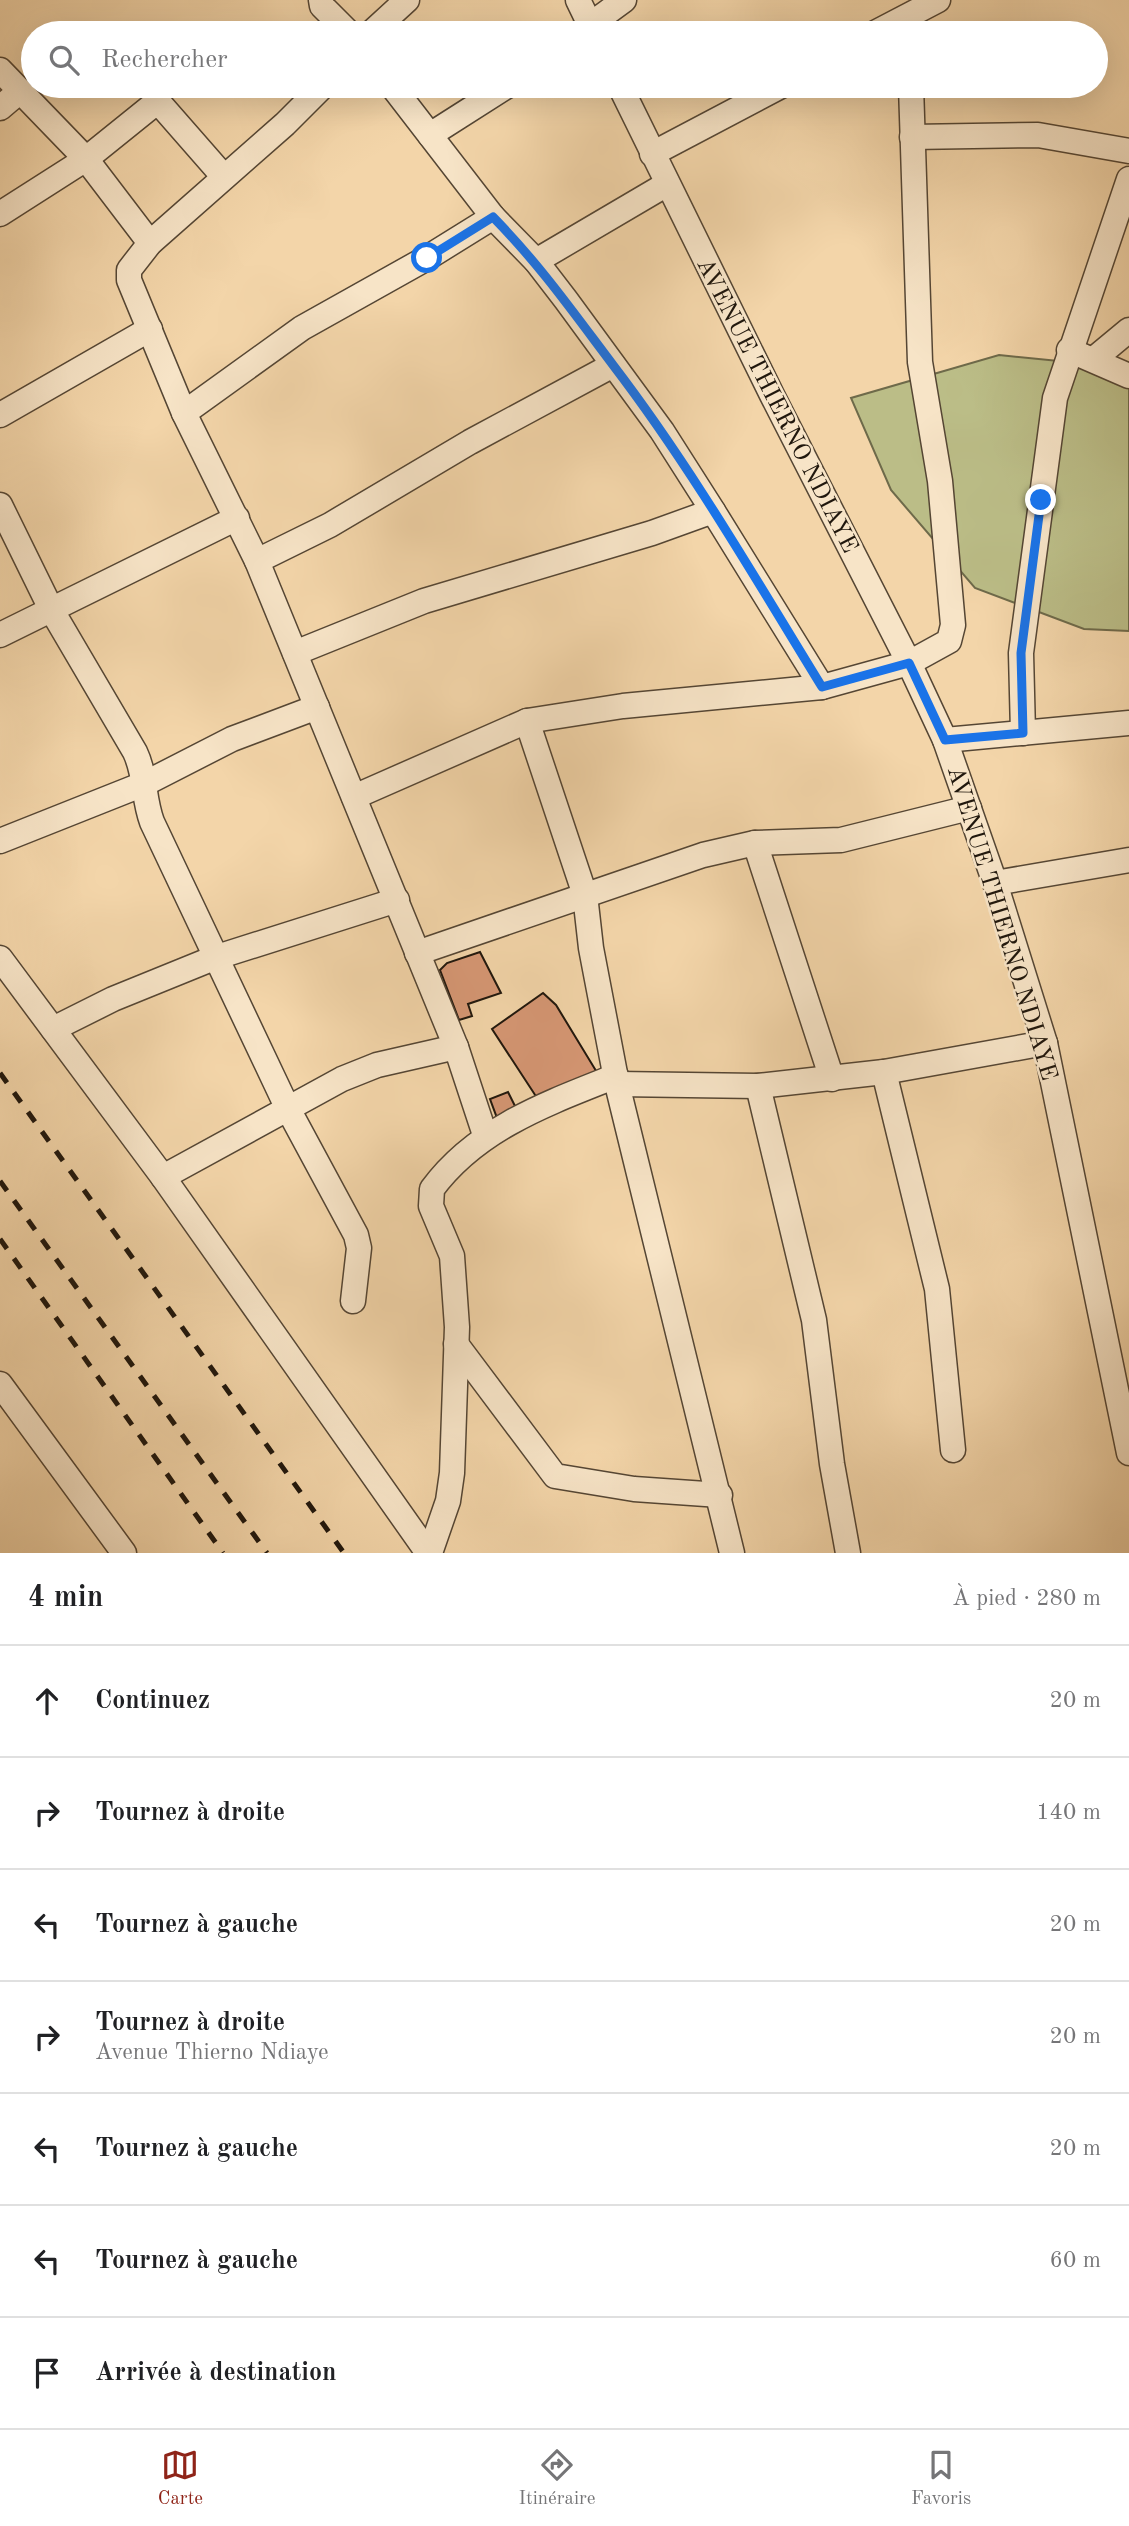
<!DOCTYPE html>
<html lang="fr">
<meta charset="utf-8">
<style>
body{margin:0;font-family:"Old Standard TT",serif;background:#f2f2f2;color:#202124}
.stop{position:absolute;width:21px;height:21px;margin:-16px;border:5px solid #1a73e8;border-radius:50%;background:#fff}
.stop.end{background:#1a73e8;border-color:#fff;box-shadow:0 2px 7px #0008}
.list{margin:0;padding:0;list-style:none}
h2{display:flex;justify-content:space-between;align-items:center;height:91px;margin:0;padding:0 28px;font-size:30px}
h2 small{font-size:23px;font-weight:400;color:#757577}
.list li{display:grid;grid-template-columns:46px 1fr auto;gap:21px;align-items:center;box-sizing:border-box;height:112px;padding:0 28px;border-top:2px solid #e0e0e0}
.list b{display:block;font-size:26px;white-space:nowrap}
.list p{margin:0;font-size:23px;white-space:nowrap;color:#757577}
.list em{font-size:23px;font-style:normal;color:#757577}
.icon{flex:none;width:38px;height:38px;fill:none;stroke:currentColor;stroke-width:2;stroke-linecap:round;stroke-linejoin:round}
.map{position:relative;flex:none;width:1129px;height:1553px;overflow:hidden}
.search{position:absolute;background:#fff;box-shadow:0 7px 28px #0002;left:21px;right:21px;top:21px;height:77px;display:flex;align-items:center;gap:18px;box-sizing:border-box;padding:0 24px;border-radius:38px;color:#757577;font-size:26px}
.sheet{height:875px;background:#fff}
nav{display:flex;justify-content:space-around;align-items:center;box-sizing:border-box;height:98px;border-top:2px solid #e0e0e0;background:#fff;font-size:19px;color:#757577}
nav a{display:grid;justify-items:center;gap:4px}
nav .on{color:#8f2418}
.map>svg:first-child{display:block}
</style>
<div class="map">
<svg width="1129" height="1553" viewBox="0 0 1129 1553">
<rect width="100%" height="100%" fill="#f3d5a9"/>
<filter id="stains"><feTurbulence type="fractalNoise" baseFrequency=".00286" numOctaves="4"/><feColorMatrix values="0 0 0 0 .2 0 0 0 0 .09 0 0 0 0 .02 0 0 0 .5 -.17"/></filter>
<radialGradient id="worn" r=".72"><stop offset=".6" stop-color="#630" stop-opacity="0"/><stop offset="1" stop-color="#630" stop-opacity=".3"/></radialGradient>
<polygon fill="#bbbd87" stroke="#6e6a4a" stroke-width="2" points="999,355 1129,368 1129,631 1084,629 975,588 891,490 851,398"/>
<g fill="#d69774" stroke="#20170d" stroke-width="2">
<polygon points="480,952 501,993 468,1004 472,1016 459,1020 440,970 447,963"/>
<polygon points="543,993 556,1005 598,1074 541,1104 492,1029"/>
<polygon points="508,1092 520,1116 500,1126 490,1099"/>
</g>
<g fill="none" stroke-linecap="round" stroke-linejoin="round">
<g stroke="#554634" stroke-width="27">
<g id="street">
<polyline points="321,0 322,6 349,33"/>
<polyline points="578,0 594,33"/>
<polyline points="371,33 407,0"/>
<polyline points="579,33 624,0"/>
<polyline points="875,33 938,0"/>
<polyline points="0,70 86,159 150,243"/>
<polyline points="323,86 285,124 150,243 129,270 129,280 184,413 257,561 456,1047 485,1135"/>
<polyline points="392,86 493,217 536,261 566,300 662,431 713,511"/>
<polyline points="620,86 772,395 909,663 945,740 995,883 1045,1043 1129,1453"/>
<polyline points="0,108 20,91"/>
<polyline points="430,135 507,86"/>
<polyline points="912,137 1038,135 1129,151"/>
<polyline points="652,154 781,86"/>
<polyline points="0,214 86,159 153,105 161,105 224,177"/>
<polyline points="536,261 667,184"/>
<polyline points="1069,350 1129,376"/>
<polyline points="1094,359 1129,330"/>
<polyline points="184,413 302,328 427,258 493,217"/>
<polyline points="0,415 150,329"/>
<path d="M0,505L51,609L135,752C146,775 143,798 152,822L287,1107L356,1235L359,1248L353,1301"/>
<polyline points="257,561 330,525 470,442 613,365"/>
<polyline points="0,635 237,518"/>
<polyline points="295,653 424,601 652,533 713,511 822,687"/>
<polyline points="527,721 585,895 591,948 617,1084 732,1553"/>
<polyline points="1023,733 1021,653 1055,398 1129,179"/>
<polyline points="945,740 1129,723"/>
<polyline points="354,797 527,721 623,706 822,687 909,663 949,641 953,625 940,481 920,362 911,86"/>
<polyline points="0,841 146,783 232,739 317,707"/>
<polyline points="755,843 832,1079"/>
<polyline points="995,883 1129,860"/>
<polyline points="417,953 703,855 755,843 841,840 969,808"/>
<polyline points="0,958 163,1177 428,1553"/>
<polyline points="53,1029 113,999 214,958 397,900"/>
<polyline points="884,1072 937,1289 953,1450"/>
<polyline points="617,1084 758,1086 884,1072 1045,1043"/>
<polyline points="758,1086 814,1320 832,1464 848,1553"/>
<polyline points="163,1177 342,1079 377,1065 456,1047"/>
<polyline points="456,1344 555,1476 634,1489 720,1495"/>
<polyline points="0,1384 124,1553"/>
<path d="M430,1553L448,1501L452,1473L457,1327L452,1256L431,1206L432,1189C477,1128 548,1103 616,1076"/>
</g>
</g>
<use href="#street" stroke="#f7e4c7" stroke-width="24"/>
<g stroke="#20170d" stroke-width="5" stroke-dasharray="12 12" stroke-linecap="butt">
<polyline points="0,1073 344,1553"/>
<polyline points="0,1181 267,1553"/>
<polyline points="0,1239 223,1553"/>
</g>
</g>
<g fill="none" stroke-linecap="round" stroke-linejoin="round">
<path stroke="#1a73e8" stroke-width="9" d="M427,258L493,217C540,265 573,312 613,365C691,467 755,578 822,687L909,663L945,740L1023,733L1021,653L1041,500"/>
</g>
<g text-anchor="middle" stroke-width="5" stroke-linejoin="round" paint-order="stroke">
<g font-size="24" fill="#20170d" stroke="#f7e4c7">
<text transform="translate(778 405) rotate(63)" y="8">AVENUE THIERNO NDIAYE</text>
<text transform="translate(1003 923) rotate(73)" y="8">AVENUE THIERNO NDIAYE</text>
</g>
</g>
<rect width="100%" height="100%" filter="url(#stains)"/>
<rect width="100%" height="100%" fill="url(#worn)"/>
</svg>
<div class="stop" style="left:427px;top:258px"></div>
<div class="stop end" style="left:1041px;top:500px"></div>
<div class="search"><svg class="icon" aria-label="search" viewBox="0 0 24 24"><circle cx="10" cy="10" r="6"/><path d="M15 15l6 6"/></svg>Rechercher</div>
</div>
<section class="sheet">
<h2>4 min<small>À pied · 280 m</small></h2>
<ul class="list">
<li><svg class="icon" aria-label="ahead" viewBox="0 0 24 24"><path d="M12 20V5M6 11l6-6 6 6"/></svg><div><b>Continuez</b></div><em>20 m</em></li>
<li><svg class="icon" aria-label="right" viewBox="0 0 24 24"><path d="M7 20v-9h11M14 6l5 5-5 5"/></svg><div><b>Tournez à droite</b></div><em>140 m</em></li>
<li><svg class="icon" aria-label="left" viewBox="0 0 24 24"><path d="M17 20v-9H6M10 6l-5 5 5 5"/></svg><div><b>Tournez à gauche</b></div><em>20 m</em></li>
<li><svg class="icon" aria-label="right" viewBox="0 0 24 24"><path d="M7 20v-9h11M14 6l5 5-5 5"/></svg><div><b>Tournez à droite</b><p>Avenue Thierno Ndiaye</p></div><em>20 m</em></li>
<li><svg class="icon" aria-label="left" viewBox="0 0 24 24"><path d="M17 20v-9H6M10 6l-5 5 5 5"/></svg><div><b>Tournez à gauche</b></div><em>20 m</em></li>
<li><svg class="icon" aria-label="left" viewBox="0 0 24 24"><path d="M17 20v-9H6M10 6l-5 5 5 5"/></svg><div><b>Tournez à gauche</b></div><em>60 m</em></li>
<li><svg class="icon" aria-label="arrive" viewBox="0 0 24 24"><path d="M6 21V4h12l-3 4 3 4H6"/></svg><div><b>Arrivée à destination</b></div></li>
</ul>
</section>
<nav>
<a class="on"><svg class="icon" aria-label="map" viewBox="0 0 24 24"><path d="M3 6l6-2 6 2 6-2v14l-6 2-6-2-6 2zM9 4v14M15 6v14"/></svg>Carte</a>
<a><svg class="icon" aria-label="directions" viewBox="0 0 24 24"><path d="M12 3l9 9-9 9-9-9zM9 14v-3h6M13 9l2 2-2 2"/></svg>Itinéraire</a>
<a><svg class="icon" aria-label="saved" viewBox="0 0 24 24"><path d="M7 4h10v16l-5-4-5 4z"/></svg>Favoris</a>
</nav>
